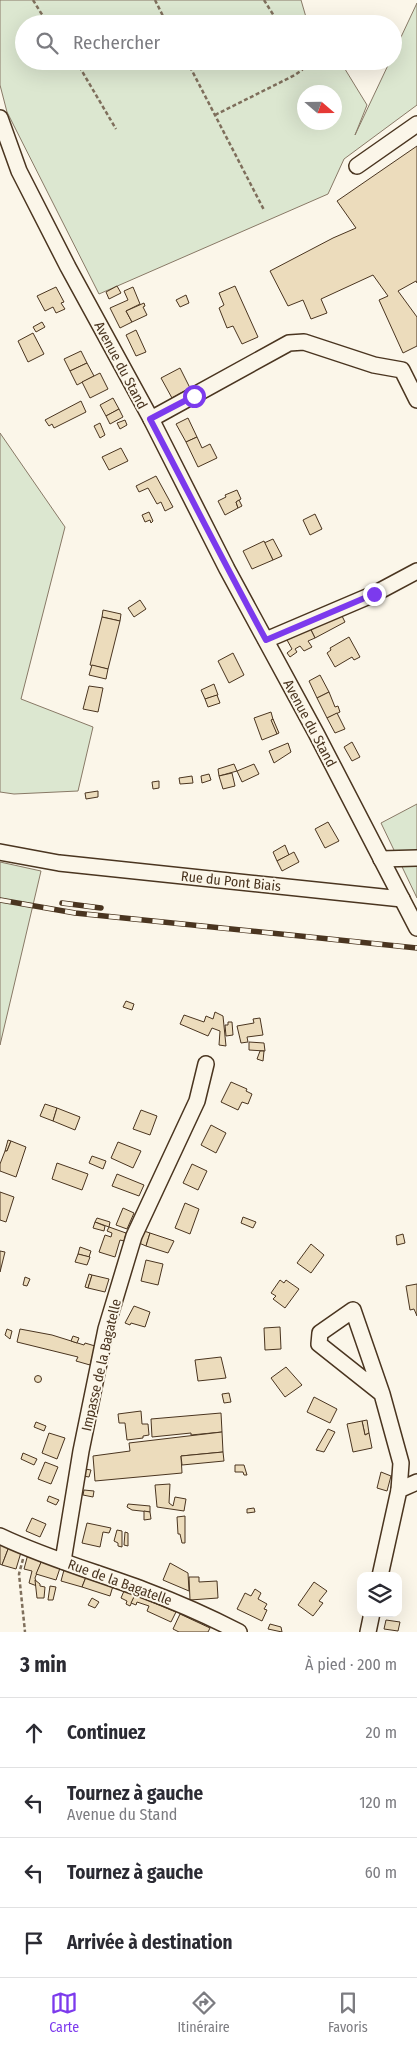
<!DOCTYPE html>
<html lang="fr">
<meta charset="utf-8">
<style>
body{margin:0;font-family:"Fira Sans Condensed",sans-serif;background:#f7f7f7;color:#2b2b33}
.controls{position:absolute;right:15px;bottom:15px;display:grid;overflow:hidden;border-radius:10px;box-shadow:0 5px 20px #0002}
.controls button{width:45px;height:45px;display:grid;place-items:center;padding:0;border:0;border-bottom:1px solid #e1e1e2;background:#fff;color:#2b2b33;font:25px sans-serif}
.compass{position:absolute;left:297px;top:85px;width:45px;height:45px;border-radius:50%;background:#fff;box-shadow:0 5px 20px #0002;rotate:110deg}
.stop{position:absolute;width:15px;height:15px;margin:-11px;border:4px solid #7c3aed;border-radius:50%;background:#fff}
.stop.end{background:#7c3aed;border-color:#fff;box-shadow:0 1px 5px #0008}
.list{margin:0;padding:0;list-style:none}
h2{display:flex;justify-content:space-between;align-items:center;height:65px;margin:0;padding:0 20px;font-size:21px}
h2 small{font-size:16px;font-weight:400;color:#7c7c81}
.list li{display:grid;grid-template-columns:32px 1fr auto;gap:15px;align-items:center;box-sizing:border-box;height:70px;padding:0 20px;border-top:1px solid #e1e1e2}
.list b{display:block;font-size:19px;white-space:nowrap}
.list p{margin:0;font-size:16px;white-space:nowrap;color:#7c7c81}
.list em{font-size:16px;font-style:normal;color:#7c7c81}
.icon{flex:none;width:28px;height:28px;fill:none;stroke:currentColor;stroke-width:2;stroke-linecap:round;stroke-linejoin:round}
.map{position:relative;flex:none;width:417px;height:1632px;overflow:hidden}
.search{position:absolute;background:#fff;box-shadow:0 5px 20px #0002;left:15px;right:15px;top:15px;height:55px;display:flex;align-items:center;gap:12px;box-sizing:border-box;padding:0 18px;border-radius:28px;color:#7c7c81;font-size:19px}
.sheet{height:345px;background:#fff}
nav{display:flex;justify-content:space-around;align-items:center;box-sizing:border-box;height:70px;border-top:1px solid #e1e1e2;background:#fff;font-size:14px;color:#7c7c81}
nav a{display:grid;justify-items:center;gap:2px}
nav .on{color:#7c3aed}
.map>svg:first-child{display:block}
</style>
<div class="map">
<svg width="417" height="1632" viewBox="0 0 417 1632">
<rect width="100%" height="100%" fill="#fbf6e9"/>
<g fill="#dce7d0" stroke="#887966" fill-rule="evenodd">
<path d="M0,0H301L308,24H24V61H319L320,64L326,61H340L367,105L355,135L390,61H393V54L417,3V105L344,159L328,194L99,294L7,112L0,85ZM304,92H334V122H304Z"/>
<polygon points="0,433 65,527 21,699 93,727 78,791 14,794 0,792"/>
<polygon points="417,804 417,898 381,823"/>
<polygon points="0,862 41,871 0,1045"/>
</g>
<g fill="#ecdcbc" stroke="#4a3520">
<polygon points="417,146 417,283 416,281 398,291 417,317 417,346 403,353 379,300 388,296 373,275 321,299 327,313 311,319 303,300 288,306 270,271 333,238 356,228 337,201"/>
<polygon points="117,286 121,293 109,299 106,292"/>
<polygon points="235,286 258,337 242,344 233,326 227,328 219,308 224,305 219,293"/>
<polygon points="56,287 64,302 61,303 65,309 56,313 53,307 45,311 37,296"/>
<polygon points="133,287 140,304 126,311 132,322 120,328 110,308 128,300 124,291"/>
<polygon points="186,295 189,303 180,307 176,300"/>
<polygon points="144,303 145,306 143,307 147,315 132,322 126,311"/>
<polygon points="42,322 45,327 36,332 33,327"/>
<polygon points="136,330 146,352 136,356 126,335"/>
<polygon points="33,333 44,354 28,362 18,341"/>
<polygon points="81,351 87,363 70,371 64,359"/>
<polygon points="87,363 94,376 77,385 70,371"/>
<polygon points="180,368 190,388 172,398 161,378"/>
<polygon points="100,373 108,389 90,398 82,382"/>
<polygon points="113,398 119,409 106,416 100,405"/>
<polygon points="81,401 86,412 54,428 52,424 49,426 45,420"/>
<polygon points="119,409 123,417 110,424 106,416"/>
<polygon points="188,418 197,437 186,442 176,424"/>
<polygon points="125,420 127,425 120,429 117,423"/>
<polygon points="100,423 105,435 100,438 94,426"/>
<polygon points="197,437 202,448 210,444 217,458 198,467 186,442"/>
<polygon points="121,448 128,461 109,470 102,457"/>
<polygon points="156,476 173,507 165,511 161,502 157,504 148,488 139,492 136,486"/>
<polygon points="237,490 241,499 236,502 238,508 225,515 218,501 226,497 225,495"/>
<polygon points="239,500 242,506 238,508 236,502"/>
<polygon points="149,512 153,521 151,523 150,520 145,522 142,515"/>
<polygon points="315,514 322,529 310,535 303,520"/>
<polygon points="273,539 282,556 273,560 264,543"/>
<polygon points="264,541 273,560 252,569 243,551"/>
<polygon points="140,600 146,609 134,617 128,608"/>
<polygon points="103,610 121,614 120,621 102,617"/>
<polygon points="340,612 345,622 315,638 310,628"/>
<polygon points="102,617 120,621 108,669 90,665"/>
<polygon points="310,628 315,638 308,641 312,647 304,651 300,646 295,649 297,652 290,657 287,653 292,649 287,640"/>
<polygon points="349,637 360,657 354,660 352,657 335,667 327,653 331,650 330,648"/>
<polygon points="233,653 244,675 229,683 218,661"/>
<polygon points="92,665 108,669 106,679 89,675"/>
<polygon points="320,675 329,692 317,698 309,681"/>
<polygon points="214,684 218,695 205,699 201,690"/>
<polygon points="89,686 103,688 98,712 83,709"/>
<polygon points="329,692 335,707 338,706 340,712 327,718 317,698"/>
<polygon points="217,695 220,703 208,707 205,699"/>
<polygon points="271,712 277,734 262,740 254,718"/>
<polygon points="337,713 345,729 335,733 327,718"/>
<polygon points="273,719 279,733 277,734 271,720"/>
<polygon points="352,742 360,757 352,761 344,747"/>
<polygon points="288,743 291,752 274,763 269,751"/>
<polygon points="234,764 237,771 219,776 218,769"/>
<polygon points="254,764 259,774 242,782 237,771"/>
<polygon points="232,773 235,786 223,789 219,776"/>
<polygon points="209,774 211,780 202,783 201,776"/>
<polygon points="192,776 193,783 180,784 179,778"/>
<polygon points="159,781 159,788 153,789 152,782"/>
<polygon points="98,791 98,797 86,799 85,793"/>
<polygon points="328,822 339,841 325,848 315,829"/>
<polygon points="285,845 289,855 277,861 273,852"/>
<polygon points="294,852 299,862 282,871 277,861"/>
<polygon points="126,1001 134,1004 132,1010 123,1007"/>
<polygon points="215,1012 223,1016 226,1046 219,1045 220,1031 212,1028 208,1036 180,1024 184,1015 204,1022 206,1016 213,1019"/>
<polygon points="260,1018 263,1035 247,1037 248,1042 241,1043 237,1026 254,1023 253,1019"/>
<polygon points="228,1022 232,1022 233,1035 226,1036 225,1025 228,1025"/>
<polygon points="249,1042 264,1043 265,1051 249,1050"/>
<polygon points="260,1051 264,1051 263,1061 257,1059"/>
<polygon points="231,1082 247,1089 246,1091 252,1094 248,1104 242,1102 238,1110 221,1102"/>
<polygon points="45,1104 57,1108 53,1121 40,1116"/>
<polygon points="57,1108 80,1117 75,1130 53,1121"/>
<polygon points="141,1110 157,1116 150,1135 133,1129"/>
<polygon points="211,1125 226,1133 216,1153 201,1145"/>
<polygon points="8,1140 11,1141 7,1151 5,1151"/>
<polygon points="11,1141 26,1147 16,1177 0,1171 0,1164 5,1151 7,1151"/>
<polygon points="118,1142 141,1151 133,1168 111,1158"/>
<polygon points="92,1156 106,1161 103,1169 89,1163"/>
<polygon points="57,1163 88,1174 82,1190 52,1179"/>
<polygon points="192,1164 207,1171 198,1190 183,1183"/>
<polygon points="117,1174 144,1185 139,1196 112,1186"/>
<polygon points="0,1192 14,1197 6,1222 0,1220"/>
<polygon points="185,1203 199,1209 190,1234 175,1228"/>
<polygon points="123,1208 134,1213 127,1229 116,1225"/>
<polygon points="243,1217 256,1222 253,1228 241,1223"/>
<polygon points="97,1218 110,1222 109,1227 95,1222"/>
<polygon points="95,1222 105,1226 104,1231 93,1228"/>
<polygon points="109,1227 126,1233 124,1241 120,1240 115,1257 99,1252 105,1235 111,1237 112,1233 107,1231"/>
<polygon points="144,1231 150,1233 146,1246 139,1243"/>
<polygon points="150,1233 174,1241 168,1253 146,1246"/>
<polygon points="403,1234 405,1243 397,1245 396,1236"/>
<polygon points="311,1244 324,1255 311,1273 297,1263"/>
<polygon points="80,1247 91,1251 89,1257 78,1254"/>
<polygon points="0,1251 5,1252 0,1272"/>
<polygon points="78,1254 90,1257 87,1265 75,1262"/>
<polygon points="146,1260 163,1264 158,1285 141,1281"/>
<polygon points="89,1274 92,1275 88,1288 85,1287"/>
<polygon points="92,1275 109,1279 105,1292 88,1288"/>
<polygon points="25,1277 30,1279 27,1286 23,1285"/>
<polygon points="280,1280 284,1283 286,1280 299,1289 285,1308 273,1299 276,1296 271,1293"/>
<polygon points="417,1284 417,1316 414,1309 410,1310 406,1286"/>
<polygon points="134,1306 150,1312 145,1327 131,1323 130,1325 125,1323"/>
<polygon points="280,1327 281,1349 265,1350 264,1328"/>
<polygon points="7,1329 12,1331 10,1339 5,1335"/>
<polygon points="20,1329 52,1335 84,1345 85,1343 95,1346 90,1365 76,1361 78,1357 17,1342"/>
<polygon points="73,1336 79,1338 77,1343 71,1341"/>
<polygon points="221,1357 226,1378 198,1381 195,1360"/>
<polygon points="286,1367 302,1385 285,1397 271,1378"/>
<circle cx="38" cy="1379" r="3.5"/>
<polygon points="229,1393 231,1402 224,1403 222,1394"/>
<polygon points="314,1397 337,1409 330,1423 307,1412"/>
<polygon points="141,1411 142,1424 148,1424 149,1435 143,1436 143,1438 127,1440 125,1423 119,1423 118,1414"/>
<polygon points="221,1413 222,1432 191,1435 191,1433 152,1437 151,1419"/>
<polygon points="367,1420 369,1433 365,1435 362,1421"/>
<polygon points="362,1421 365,1435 369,1433 372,1448 353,1452 347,1424"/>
<polygon points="36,1422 46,1426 44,1431 34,1427"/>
<polygon points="328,1429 335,1432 324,1452 316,1450"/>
<polygon points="222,1432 223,1452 181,1456 182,1473 95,1481 93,1456 130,1451 129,1443"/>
<polygon points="49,1433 65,1438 57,1459 42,1453"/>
<polygon points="223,1452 224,1461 182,1465 181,1456"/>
<polygon points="23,1453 37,1459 34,1465 21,1459"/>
<polygon points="45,1462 58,1467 51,1484 38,1479"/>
<polygon points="235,1465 244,1465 247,1475 244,1475 243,1472 235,1472"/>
<polygon points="85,1469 91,1470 89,1477 83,1476"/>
<polygon points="381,1472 391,1476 387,1491 377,1488"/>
<polygon points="170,1484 169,1503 173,1506 175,1497 186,1499 184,1511 157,1507 155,1485"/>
<polygon points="84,1490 94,1491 93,1497 83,1495"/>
<polygon points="49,1496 59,1500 56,1505 47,1501"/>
<polygon points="128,1504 150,1506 150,1512 132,1510 127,1507"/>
<polygon points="254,1508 255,1512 247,1513 247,1509"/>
<polygon points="144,1511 150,1512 151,1519 144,1520"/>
<polygon points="185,1516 185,1543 182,1543 180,1534 178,1534 177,1517"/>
<polygon points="32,1518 46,1524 40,1537 26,1531"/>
<polygon points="87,1523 111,1528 109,1533 103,1532 100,1547 82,1543"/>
<polygon points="117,1530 122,1531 122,1547 118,1546 118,1543 114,1541"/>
<polygon points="125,1532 128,1533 128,1546 124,1545"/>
<polygon points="0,1540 10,1544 2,1565 0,1564"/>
<polygon points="10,1544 22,1549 16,1569 2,1565"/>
<polygon points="28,1554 42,1560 35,1578 37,1586 29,1583 32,1571 24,1569"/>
<polygon points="42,1560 60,1568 56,1580 36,1574"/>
<polygon points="170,1563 188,1573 189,1591 163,1580"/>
<polygon points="64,1570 86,1577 82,1587 61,1581"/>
<polygon points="86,1577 113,1586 110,1596 82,1587"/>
<polygon points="189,1577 199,1577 199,1582 217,1581 218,1598 190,1600"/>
<polygon points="35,1580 40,1584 40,1586 45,1587 44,1598 37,1598"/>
<polygon points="314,1582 327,1591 319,1601 323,1603 313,1616 298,1605"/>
<polygon points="50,1586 56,1587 53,1600 48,1600"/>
<polygon points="255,1589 261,1593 258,1599 267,1604 264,1609 267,1610 262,1621 237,1609 245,1593 251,1596"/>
<polygon points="124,1591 135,1595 130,1606 126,1604 127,1601 121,1598"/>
<polygon points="135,1595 176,1612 171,1622 147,1611 149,1606 137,1602 136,1605 131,1603"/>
<polygon points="92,1598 99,1602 95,1608 88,1605"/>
<polygon points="180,1614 210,1628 208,1632 179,1632 173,1629"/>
<polygon points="386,1620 400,1622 398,1631 384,1629"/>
<polygon points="270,1624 281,1627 282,1632 268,1629"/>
</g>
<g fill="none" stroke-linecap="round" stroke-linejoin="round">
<g stroke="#4a3520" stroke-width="18">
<g id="minor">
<polyline points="0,118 19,171 68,267 151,419 227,569 316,733 417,928"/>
<polyline points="357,166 417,124"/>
<polyline points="151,419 289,343 304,342 374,365 402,370 417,400"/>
<polyline points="266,640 374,594 417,571"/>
<polyline points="0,852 59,863 402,899"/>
<polyline points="381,859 417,858"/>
<polyline points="382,1394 319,1344 320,1333 353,1310 382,1394 401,1463 399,1490"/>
<path d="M0,1536C46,1558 96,1572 144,1590C176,1602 208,1616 239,1632"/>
<polyline points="63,1561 81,1451 106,1329 134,1236 197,1101 206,1064"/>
<polyline points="380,1576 399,1490 417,1482"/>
<polyline points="368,1632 372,1613"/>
</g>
</g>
<g stroke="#7f6f5c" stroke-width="2.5" stroke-dasharray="4 2.5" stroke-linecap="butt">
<polyline points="33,0 41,13 50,24"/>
<polyline points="155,0 167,24"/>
<polyline points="264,0 279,24"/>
<polyline points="76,61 116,129"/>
<polyline points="187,61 264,210"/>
<polyline points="215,115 295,75 302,70 303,63 302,61"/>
<polyline points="23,1559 19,1574 25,1632"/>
</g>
<use href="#minor" stroke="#fbf6e9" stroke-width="15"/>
<g stroke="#4a3520" stroke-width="5.5">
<g id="rail">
<polyline points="0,900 75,913 417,948"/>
<polyline points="62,903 101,908"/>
</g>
</g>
<use href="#rail" stroke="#fbf6e9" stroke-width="4" stroke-dasharray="11" stroke-linecap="butt"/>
</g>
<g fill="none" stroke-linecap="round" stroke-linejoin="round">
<path stroke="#7c3aed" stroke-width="6" d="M194,396L150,419C189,493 226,567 266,640L374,594"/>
</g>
<g text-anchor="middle" stroke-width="4" stroke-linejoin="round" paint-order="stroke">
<g font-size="14" fill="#4a3520" stroke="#fbf6e9">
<text transform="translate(121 365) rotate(62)" y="5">Avenue du Stand</text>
<text transform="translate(310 723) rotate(62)" y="5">Avenue du Stand</text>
<text transform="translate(231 881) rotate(6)" y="5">Rue du Pont Biais</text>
<text transform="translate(101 1365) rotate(-77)" y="5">Impasse de la Bagatelle</text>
<text transform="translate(120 1582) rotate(20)" y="5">Rue de la Bagatelle</text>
</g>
</g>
</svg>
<div class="controls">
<button><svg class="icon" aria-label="layers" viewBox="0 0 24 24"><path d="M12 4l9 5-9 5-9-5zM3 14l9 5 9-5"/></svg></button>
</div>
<svg class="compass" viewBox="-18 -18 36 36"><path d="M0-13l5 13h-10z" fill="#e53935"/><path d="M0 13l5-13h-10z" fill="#7c7c81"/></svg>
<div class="stop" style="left:194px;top:396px"></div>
<div class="stop end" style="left:374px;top:594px"></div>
<div class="search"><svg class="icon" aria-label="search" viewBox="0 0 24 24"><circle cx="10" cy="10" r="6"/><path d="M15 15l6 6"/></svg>Rechercher</div>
</div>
<section class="sheet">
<h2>3 min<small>À pied · 200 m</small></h2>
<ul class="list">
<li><svg class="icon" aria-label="ahead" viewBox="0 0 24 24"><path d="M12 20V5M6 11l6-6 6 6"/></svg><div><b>Continuez</b></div><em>20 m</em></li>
<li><svg class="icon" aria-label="left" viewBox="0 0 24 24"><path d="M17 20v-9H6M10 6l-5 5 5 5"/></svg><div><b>Tournez à gauche</b><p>Avenue du Stand</p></div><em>120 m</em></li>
<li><svg class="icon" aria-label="left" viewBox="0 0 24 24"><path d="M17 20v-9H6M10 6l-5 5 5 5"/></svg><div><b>Tournez à gauche</b></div><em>60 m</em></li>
<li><svg class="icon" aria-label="arrive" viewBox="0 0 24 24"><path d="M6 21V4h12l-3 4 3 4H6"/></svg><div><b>Arrivée à destination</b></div></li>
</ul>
</section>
<nav>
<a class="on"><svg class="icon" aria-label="map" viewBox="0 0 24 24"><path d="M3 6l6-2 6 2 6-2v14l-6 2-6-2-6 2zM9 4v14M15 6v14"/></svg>Carte</a>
<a><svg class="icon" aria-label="directions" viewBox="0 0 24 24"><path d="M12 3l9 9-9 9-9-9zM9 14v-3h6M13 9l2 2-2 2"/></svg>Itinéraire</a>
<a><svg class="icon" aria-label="saved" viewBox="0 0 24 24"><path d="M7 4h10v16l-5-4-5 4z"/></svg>Favoris</a>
</nav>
